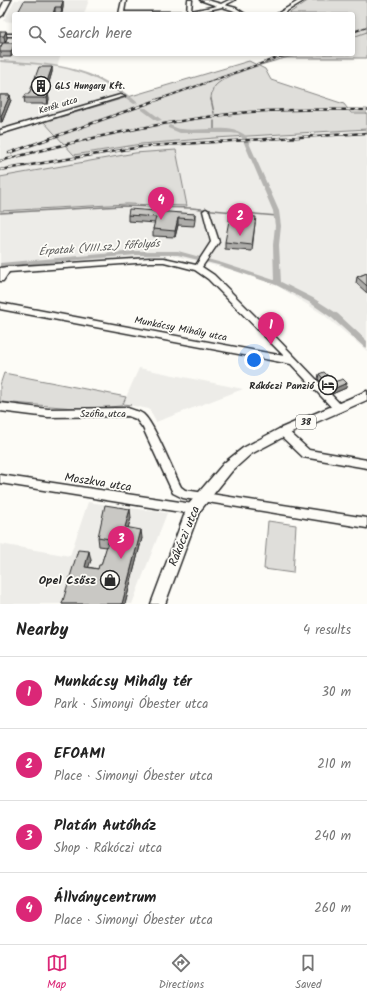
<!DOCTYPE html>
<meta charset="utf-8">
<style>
body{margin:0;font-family:Kalam,sans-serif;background:#f6f6f6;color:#222}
.you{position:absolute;left:254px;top:360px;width:14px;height:14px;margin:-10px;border:3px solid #fff;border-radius:50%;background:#1a73e8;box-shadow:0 0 0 6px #1a73e833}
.badge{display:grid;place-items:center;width:26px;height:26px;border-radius:50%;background:#db2777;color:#fff;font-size:13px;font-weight:700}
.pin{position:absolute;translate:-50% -33px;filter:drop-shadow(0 1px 2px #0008)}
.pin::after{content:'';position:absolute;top:21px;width:14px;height:12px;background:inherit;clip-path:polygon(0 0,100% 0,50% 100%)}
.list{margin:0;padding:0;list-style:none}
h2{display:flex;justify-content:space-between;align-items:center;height:52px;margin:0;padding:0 16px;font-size:17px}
h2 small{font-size:13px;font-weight:400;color:#767676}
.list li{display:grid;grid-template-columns:26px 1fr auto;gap:12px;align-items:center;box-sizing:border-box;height:72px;padding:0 16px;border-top:1px solid #e0e0e0}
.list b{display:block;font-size:15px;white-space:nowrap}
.list p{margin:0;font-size:13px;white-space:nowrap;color:#767676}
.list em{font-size:13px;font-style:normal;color:#767676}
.icon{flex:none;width:22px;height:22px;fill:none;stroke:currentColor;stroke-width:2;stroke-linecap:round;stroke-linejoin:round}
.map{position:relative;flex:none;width:367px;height:604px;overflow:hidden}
.search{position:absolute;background:#fff;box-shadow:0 2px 6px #0003;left:12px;right:12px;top:12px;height:44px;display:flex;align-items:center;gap:10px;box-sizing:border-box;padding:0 14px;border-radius:4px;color:#767676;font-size:15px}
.sheet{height:340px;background:#fff}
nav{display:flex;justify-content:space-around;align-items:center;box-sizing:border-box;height:56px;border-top:1px solid #e0e0e0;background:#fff;font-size:11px;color:#767676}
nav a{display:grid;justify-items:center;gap:2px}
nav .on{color:#db2777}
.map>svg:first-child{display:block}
</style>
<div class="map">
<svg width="367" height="604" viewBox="0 0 367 604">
<rect width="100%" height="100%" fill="#fdfcf7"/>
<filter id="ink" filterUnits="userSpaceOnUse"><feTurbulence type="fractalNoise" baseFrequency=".025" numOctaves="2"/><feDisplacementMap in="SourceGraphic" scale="8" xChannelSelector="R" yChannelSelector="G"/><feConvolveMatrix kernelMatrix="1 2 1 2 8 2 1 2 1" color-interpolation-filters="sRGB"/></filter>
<g filter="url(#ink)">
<g fill="#edece8">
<polygon points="15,0 89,0 84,14 14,14 14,22 3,21"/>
<polygon points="0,34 14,34 14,54 61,54 57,67 77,71 107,83 125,97 44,122 74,155 141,144 215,138 367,129 367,351 324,315 278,286 238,271 171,255 0,270"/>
<polygon points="139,368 243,389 156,422 149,409 123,404"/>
<polygon points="88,502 167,513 132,604 0,604 0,544 70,556"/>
</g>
<g fill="#dfdeda" stroke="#858482">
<polygon points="309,0 367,0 367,58 281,58 295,54 353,54 353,14 288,14"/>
<polygon points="249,61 265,69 271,80 344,104 351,113 367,113 367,129 215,138 141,144 74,155 44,122"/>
<polygon points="176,150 187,206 127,204 0,211 0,177 135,153"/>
<polygon points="4,373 126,397 123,404 131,405 87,409 0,402 0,385"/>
<polygon points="268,521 296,525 293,573 264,569"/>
</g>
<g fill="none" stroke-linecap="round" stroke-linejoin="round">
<g stroke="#7e7d7b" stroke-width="1">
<polyline points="353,37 367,32"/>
<path d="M211,100C211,95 212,90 215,86C229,71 280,60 300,54"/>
</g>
<g stroke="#7e7d7b" stroke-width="1.5">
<polyline points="211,99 214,113"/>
<polyline points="214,121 214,131"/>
<polyline points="0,213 122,206 191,208 277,216"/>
</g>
<g fill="#b5b4b1" fill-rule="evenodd">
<path d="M0,60C42,63 79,64 116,87C124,92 132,97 138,103L134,104C117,91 98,78 77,72C53,64 26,64 0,62Z"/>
<polygon points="142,108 146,108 162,120 157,121 142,110"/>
<path d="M170,125C174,127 178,129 182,129C199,132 233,123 246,136L279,211L281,226L279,245L281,282L313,298L338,314L367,341V348L364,347L332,318L309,302L276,285L218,265L178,255H136L0,267V263L136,251H178L222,263L274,280L273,245L275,226L273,211L242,138L238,134L232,133H180L168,128V126Z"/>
</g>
<g stroke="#2b2b2b" stroke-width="3">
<g id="minor">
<polygon points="122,0 126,0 124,12 187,12 188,0 192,0 191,11 217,6 200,0 207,0 221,4 229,0 235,0 225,5 236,8 245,14 240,14 232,10 222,7 191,14 119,14"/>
<polygon points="300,0 305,0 282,14 277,14"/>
<rect x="0" y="34" width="14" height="2"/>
<polygon points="120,95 125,96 0,134 0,130"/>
<polygon points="206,209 209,211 219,242 202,267 214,275 266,327 341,405 343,408 341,411 338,412 335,411 291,364 0,309 0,303 284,356 208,279 195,270 164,262 150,262 9,272 3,281 0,281 0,268 7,267 150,258 164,258 196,265 211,242 203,211"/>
<path d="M0,403L48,409L128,408C132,410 139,411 143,414C154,423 173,471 181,487L185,490L367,518V528L183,498L173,493L143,428L136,419L128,416L48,417L0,411Z"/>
<polygon points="283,428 286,429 309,450 367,460 367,468 303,457 280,435 278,432 280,429"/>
<polygon points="0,475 193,504 197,506 198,509 197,512 193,514 0,483"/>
</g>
</g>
<g stroke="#2b2b2b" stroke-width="3">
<g id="major">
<polygon points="5,0 11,0 3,15 0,17 0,10"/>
<polygon points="367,391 367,400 287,435 251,454 232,471 199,512 165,604 151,604 188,505 224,463 243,448 279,429"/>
</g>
</g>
<use href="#minor" fill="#fdfcf7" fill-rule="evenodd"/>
<use href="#major" fill="#fdfcf7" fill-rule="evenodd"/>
<g stroke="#2b2b2b" stroke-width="2">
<g id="rail-far1">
<polyline points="353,32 367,27"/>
<polyline points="157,100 288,54"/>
</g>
</g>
<g stroke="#2b2b2b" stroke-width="2.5">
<g id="rail">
<polyline points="9,153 160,99"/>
<path d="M0,161C82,139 165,120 249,112C288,109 328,109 367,110"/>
<polyline points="0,170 147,146 367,133"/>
</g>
</g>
<use href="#rail-far1" stroke="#fdfcf7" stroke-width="1" stroke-dasharray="3.5" stroke-linecap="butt"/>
<use href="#rail" stroke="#fdfcf7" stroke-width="1.5" stroke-dasharray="4.5" stroke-linecap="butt"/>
</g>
<g fill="#adaca9" stroke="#2b2b2b">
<polygon points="63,1 63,7 62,13 17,14"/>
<polygon points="6,31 7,38 5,43 14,43 14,52 11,57 0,57 0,48 3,43 0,43 0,33"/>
<polygon points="52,67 52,72 46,93 49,99 48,104 25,104 24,98 29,94"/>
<polygon points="0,95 10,95 11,100 2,122 0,122"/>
<polygon points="195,214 195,220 194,226 178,225 175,237 153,236 153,229 155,223 128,221 128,215"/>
<polygon points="255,223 252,251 225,249 225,242"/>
<polygon points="367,273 367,293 356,283 357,277"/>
<polygon points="319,374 334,382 346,388 332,394 318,379"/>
<polygon points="131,518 128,527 142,538 125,604 62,604 91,560 88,567 98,569 101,565 107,547 99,546 98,537"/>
</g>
<g fill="#8d8c89" stroke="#2b2b2b">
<polygon points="63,1 63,7 62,13 61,7"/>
<polygon points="55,7 55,14 53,14"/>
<polygon points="6,31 7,38 5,43 4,36"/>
<polygon points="14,45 14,52 11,57 11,52"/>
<polygon points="52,67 52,72 44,99 43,93"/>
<polygon points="48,93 49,99 48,104 47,98"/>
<polygon points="10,95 11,100 2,122 1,116"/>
<polygon points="178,218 178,225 175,237 175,231"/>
<polygon points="347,383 346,388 332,394 333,389"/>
<polygon points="130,509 131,518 126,535 125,527"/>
<polygon points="141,530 142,538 125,604 122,604"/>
<polygon points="89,551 91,560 86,575 85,567"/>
</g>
<g fill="#c9c8c4" stroke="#2b2b2b">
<polygon points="24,1 63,1 61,7 55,7 53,14 17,14"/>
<polygon points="1,31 6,31 4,36 0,36 0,33"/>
<polygon points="3,43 14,43 14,45 11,52 0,52 0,48"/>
<polygon points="39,67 52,67 43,93 48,93 47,98 24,98 26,94 29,94"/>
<polygon points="0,95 10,95 1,116 0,116"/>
<polygon points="129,209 195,214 194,219 178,218 175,231 153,229 156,217 128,215"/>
<polygon points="230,215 256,217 252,245 225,242"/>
<polygon points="367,273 367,286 357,277"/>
<polygon points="324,372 334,382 343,379 347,383 333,389 319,374"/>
<polygon points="105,505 130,509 125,527 141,530 122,604 62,604 78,550 89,551 85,567 98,569 99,565 101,565 109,539 98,537"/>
</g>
</g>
<defs>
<g id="building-ring" transform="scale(1)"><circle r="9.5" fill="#fdfcf7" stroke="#2b2b2b" stroke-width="1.5"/><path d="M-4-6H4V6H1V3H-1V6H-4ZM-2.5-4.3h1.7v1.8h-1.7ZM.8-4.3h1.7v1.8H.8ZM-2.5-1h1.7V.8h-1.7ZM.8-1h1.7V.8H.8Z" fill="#2b2b2b"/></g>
<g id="hotel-ring" transform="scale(1)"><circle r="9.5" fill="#fdfcf7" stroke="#2b2b2b" stroke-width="1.5"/><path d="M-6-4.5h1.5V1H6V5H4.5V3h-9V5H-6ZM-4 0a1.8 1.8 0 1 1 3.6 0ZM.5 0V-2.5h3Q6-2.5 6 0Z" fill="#2b2b2b"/></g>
<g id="shop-ring" transform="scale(1)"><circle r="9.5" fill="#fdfcf7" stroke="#2b2b2b" stroke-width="1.5"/><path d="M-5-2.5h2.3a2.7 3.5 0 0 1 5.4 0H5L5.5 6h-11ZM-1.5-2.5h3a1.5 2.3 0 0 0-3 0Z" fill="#2b2b2b"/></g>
</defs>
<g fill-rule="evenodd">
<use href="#building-ring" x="41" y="86"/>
<use href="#hotel-ring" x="328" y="385"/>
<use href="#shop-ring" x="110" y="580"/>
</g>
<g text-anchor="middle" stroke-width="3.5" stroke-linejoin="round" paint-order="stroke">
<g font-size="9" font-weight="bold" fill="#2b2b2b" stroke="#fdfcf7" text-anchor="start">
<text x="55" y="89">GLS Hungary Kft.</text>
</g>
<g font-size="9" fill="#2b2b2b" stroke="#fdfcf7">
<text transform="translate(58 105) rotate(-17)" y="3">Kerék utca</text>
</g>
<rect fill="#fdfcf7" stroke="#6a6a68" stroke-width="1" x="296" y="415" width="20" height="14" rx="3"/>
<g font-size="9" font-weight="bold" fill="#2b2b2b">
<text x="306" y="425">38</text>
</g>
<g font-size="10" fill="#2b2b2b" stroke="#fdfcf7">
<text transform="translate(181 328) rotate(11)" y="4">Munkácsy Mihály utca</text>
<text x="103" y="417">Szófia utca</text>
</g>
<g font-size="10" font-weight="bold" fill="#2b2b2b" stroke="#fdfcf7" text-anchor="end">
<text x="314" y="389">Rákóczi Panzió</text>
</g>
<g font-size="11" font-style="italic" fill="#5b5b5a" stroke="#fdfcf7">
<text transform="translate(99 247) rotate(-4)" y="4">Érpatak (VIII.sz.) főfolyás</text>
</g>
<g font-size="12" fill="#2b2b2b" stroke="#fdfcf7">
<text transform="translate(98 482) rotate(9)" y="4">Moszkva utca</text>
<text transform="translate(184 536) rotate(-68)" y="4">Rákóczi utca</text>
</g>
<g font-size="12" font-weight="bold" fill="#2b2b2b" stroke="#fdfcf7" text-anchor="end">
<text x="96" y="584">Opel Csősz</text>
</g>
</g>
</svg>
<div class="you"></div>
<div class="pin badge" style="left:271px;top:345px">1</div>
<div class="pin badge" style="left:240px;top:236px">2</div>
<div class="pin badge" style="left:121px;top:559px">3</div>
<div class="pin badge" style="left:161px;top:220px">4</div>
<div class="search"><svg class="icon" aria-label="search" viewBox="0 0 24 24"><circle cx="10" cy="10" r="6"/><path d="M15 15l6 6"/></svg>Search here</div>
</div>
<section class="sheet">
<h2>Nearby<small>4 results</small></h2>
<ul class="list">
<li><span class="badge">1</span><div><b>Munkácsy Mihály tér</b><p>Park · Simonyi Óbester utca</p></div><em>30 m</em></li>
<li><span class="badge">2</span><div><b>EFOAMI</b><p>Place · Simonyi Óbester utca</p></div><em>210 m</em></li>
<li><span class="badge">3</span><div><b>Platán Autóház</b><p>Shop · Rákóczi utca</p></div><em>240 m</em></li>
<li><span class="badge">4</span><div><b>Állványcentrum</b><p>Place · Simonyi Óbester utca</p></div><em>260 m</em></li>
</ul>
</section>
<nav>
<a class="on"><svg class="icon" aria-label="map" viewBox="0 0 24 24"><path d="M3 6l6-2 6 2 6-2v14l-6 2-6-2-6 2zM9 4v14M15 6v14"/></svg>Map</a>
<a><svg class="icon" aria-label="directions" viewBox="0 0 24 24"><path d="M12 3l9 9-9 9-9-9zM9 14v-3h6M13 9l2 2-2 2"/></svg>Directions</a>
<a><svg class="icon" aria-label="saved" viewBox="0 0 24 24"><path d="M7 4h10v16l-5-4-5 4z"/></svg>Saved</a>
</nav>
